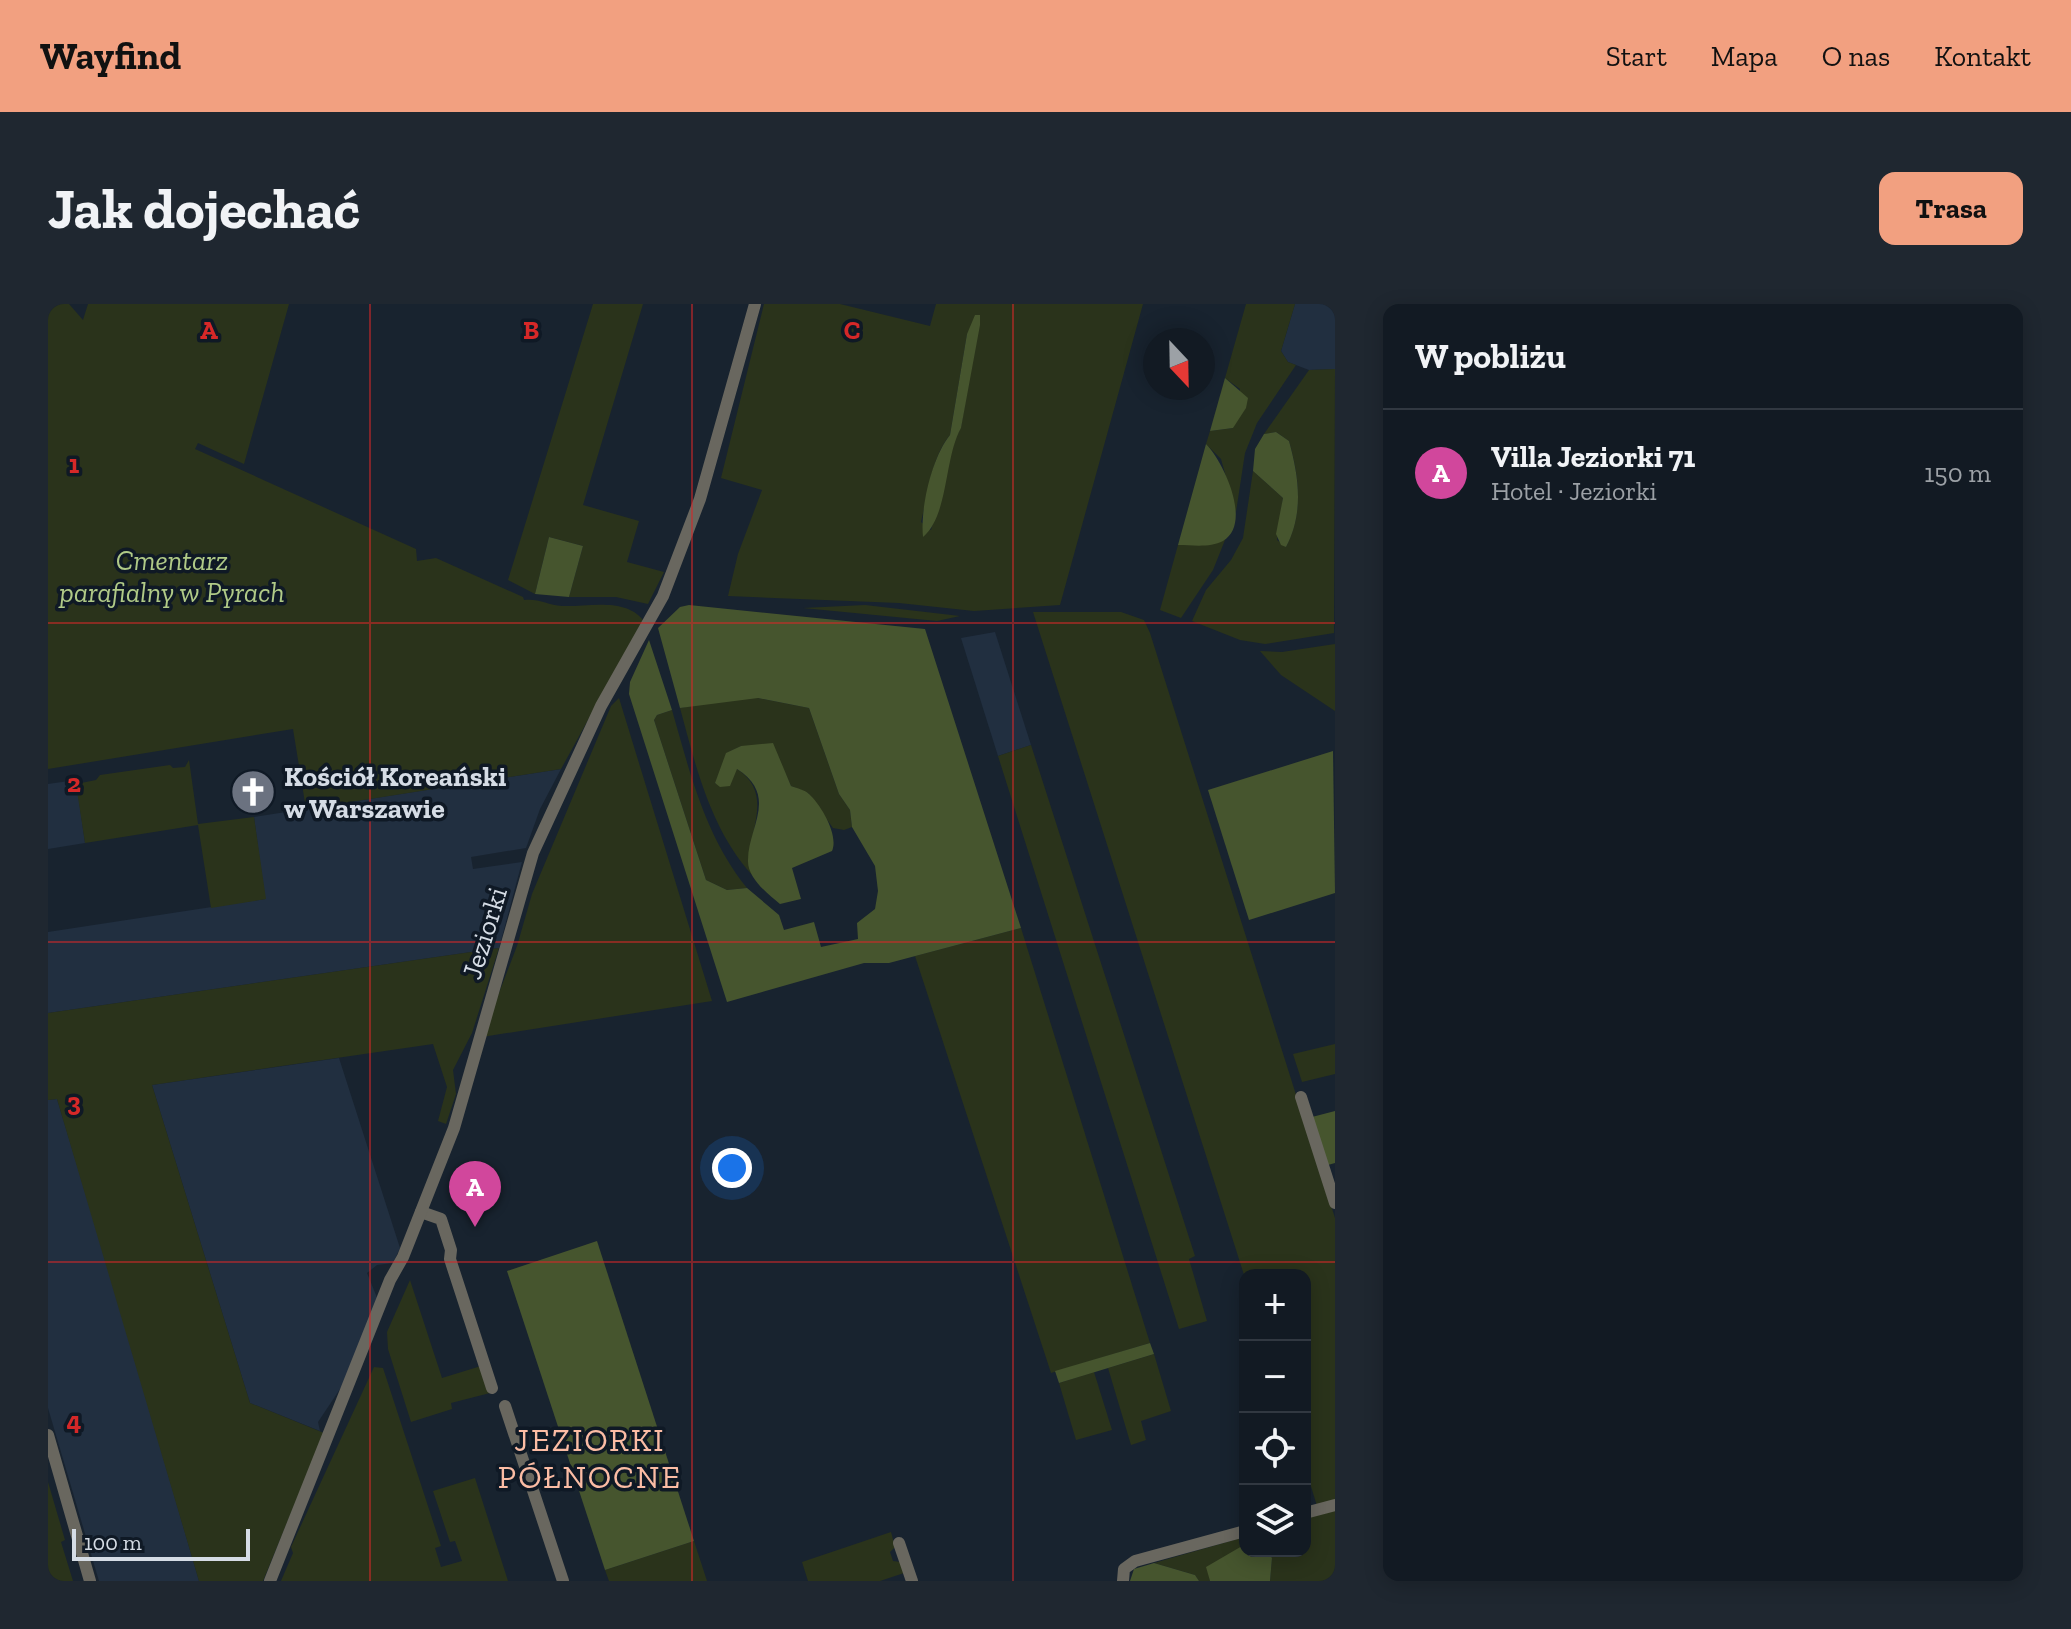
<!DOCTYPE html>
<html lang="pl">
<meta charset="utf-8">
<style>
body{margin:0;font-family:"Zilla Slab",serif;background:#1f2730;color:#f1f3f6}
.controls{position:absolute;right:24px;bottom:24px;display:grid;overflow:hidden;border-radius:16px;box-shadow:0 4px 20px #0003}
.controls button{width:72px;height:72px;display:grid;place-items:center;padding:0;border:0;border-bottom:2px solid #313841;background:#121a23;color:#f1f3f6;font:40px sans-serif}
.compass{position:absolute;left:1095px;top:24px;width:72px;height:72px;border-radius:50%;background:#121a23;box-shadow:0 4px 20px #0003;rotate:158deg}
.scale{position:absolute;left:24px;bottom:20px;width:178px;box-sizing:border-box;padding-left:8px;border:4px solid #d5dce5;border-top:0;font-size:22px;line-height:28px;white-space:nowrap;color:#d5dce5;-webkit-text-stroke:6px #0f1925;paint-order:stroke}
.you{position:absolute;left:684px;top:864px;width:28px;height:28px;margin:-20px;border:6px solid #fff;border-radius:50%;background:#1a73e8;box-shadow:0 0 0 12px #1a73e833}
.badge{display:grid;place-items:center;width:52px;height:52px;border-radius:50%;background:#f2a080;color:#fff;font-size:26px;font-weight:700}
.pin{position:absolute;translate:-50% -66px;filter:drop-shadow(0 2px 4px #0008)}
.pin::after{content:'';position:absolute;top:42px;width:28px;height:24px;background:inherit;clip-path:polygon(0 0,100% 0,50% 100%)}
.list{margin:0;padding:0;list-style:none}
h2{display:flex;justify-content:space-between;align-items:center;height:104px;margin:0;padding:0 32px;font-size:34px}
h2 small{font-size:26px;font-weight:400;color:#9ca1a6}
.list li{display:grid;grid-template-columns:52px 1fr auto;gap:24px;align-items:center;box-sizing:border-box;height:128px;padding:0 32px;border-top:2px solid #313841}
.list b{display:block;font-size:30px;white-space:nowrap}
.list p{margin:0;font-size:26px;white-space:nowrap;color:#9ca1a6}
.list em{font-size:26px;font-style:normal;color:#9ca1a6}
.icon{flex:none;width:44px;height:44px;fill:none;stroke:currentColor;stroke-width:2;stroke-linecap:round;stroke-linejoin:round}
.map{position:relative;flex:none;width:1287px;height:1277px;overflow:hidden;border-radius:16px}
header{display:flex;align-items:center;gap:48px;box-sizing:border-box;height:112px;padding:0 40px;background:#f2a080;color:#111}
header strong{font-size:38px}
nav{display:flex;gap:44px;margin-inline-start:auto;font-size:28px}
.intro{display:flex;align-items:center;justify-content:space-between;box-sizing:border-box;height:192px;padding:0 48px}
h1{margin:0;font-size:56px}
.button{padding:20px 36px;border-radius:16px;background:#f2a080;color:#111;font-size:28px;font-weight:700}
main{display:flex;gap:48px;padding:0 48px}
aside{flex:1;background:#121a23;border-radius:16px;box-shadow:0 4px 20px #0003}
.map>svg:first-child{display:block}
</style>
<header>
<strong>Wayfind</strong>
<nav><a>Start</a><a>Mapa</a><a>O nas</a><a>Kontakt</a></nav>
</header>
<div class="intro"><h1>Jak dojechać</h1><a class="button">Trasa</a></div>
<main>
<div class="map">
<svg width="1287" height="1277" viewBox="0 0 1287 1277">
<rect width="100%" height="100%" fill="#18232f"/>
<g fill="#212f40">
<polygon points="1247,0 1287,0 1287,65 1261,66 1240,58 1233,47"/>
<polygon points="947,328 983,441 950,452 913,334"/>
<polygon points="513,465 492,505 478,544 423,553 425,565 474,558 451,644 0,709 0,628 217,595 206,513"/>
<polygon points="28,476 37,539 0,545 0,480"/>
<polygon points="291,754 352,944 345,959 329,961 319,969 330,996 296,1079 270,1118 272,1127 202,1099 104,781"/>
<polygon points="9,795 62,970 151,1277 51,1277 0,1104 0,796"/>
</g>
<g fill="#2a331b" fill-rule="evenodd">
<path d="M0,0H21L35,16L40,0H241L196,160L150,139L147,145L368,245L369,257L388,254L475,293L476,296C490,294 500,301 514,302C539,303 577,293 595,316L513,465L258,505L245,425L0,465Z"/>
<polygon points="545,0 595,0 535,201 591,217 579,258 616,268 600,300 568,293 521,293 535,242 501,233 487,290 460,276"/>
<path d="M716,0H792L882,22L888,0H1095L1012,301L926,307L851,299L680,292L690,250L714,186L673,174ZM932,11L913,123L906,137L883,226L873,218C880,190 883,154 902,131L919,30Z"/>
<polygon points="1198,0 1247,0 1233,47 1240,58 1248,61 1209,119 1197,149 1188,208 1173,155 1158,140 1162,127 1185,124 1192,85 1177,74"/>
<path d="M1287,65L1286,329L1217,340L1192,336L1144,317L1158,286L1183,256L1195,234L1205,167L1235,194L1229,236L1238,243C1256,208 1251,172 1241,137L1228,128L1216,130L1261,66Z"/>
<polygon points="1177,236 1165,266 1133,314 1112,306 1130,241"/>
<polygon points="817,301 912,312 889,317 755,304"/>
<polygon points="985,308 1073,308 1096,316 1102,329 1287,914 1287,1196 1269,1202 1257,1163 1257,971 1197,971 1197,974"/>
<polygon points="1287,340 1287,407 1233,371 1212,347 1234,348"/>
<polygon points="571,394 664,697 434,733 469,642 484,590 563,402"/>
<path d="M687,394H710L761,404L791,490L802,506L804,523L796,526L785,524L760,489L743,482L738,471L693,442L679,449L667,480L689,465C731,493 693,534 704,571C662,524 648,463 632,404Z"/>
<path d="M624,406C642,469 657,532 699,584L679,586L658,576L606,416L609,411Z"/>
<polygon points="983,441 1147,952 1141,955 1159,1017 1131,1025 950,452"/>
<polygon points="141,456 150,520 206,513 218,595 163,604 150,521 37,539 28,480 48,476 52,471 122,461 125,464 137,463"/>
<polygon points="973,624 1102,1039 1003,1069 867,652"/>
<polygon points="451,644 424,729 405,766 408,790 398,820 390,817 399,783 385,740 104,781 202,1099 276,1129 215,1277 151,1277 9,795 0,796 0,709"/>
<polygon points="1287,740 1287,770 1254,778 1245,750"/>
<polygon points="362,976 394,1074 433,1062 442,1089 403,1099 404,1105 363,1118 340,1045 339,1028"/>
<polygon points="1106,1050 1123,1107 1093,1117 1098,1136 1083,1141 1060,1064"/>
<polygon points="326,1063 335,1064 393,1242 387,1244 393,1263 414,1257 407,1237 402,1238 385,1187 427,1174 460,1277 233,1277 245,1249 243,1243"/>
<polygon points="1046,1068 1064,1126 1028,1136 1011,1079"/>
<polygon points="0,1178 17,1236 13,1238 25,1277 0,1277"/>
<polygon points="1287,1205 1287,1277 1222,1277 1224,1254 1219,1247 1257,1247 1257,1214"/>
<polygon points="843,1228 847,1243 842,1248 845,1257 853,1258 856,1269 832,1277 760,1277 754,1258"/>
<polygon points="1193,1234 1195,1242 1159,1263 1162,1277 1151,1277 1147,1271 1106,1259"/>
<polygon points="646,1237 659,1277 561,1277 557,1266"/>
</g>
<g fill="#46552e">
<path d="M927,11H932V21L913,124C896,154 901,211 875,233C872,204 884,153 902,131L919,30Z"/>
<polygon points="1177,74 1200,94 1198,104 1185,124 1162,127"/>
<path d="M1228,128L1241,137C1251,173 1256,209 1238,243L1233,241L1228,230L1235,194L1205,167L1207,145L1216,130Z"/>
<path d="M1158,140C1175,157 1205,219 1175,237C1162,244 1144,241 1130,241Z"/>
<polygon points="501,233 535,242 521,293 487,290"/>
<polygon points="641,301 877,325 973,624 841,659 816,659 679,698 581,390 582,378 601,336 624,406 609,411 606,416 658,576 679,586 699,584 731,611 736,626 766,618 773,643 810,635 809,619 827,605 830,587 827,562 804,523 802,506 791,490 761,404 710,394 632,404 610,324 632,303"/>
<path d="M725,439L743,482C748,484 757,486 761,490C773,501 791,531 784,547L744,564L753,595L732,600C720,590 699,574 700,556C700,523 731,492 689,465L682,482L672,483L667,479L678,449L693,442Z"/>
<polygon points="1285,447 1287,589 1201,616 1160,486"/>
<polygon points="1287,807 1287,859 1280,861 1264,813"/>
<polygon points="549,937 646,1237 557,1266 459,967"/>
<polygon points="1102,1039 1106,1050 1011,1079 1007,1067"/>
<polygon points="1197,1232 1197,1247 1219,1247 1224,1254 1222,1277 1162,1277 1158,1263 1194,1242 1193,1234"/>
<polygon points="1106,1259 1147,1271 1151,1277 1082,1277 1086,1265"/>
</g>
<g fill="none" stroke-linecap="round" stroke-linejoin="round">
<g stroke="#69675f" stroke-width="12">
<polyline points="1253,793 1287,899"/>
<polyline points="373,908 393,915 403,946 402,955 444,1084"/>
<polyline points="457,1102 515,1277"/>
<polyline points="0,1131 42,1277"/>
<polyline points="1257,1209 1287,1201"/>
<polyline points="851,1239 864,1277"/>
<polyline points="222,1277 342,976 355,953 406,824 485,549 553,402 615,292 652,195 707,0"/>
<polyline points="1075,1277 1076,1265 1087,1257 1197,1227"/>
</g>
</g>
<path fill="none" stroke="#d62828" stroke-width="2" stroke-opacity="0.55" d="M322,0V1277M644,0V1277M965,0V1277M0,319H1287M0,638H1287M0,958H1287"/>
<defs>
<g id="church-disc" transform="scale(2.3)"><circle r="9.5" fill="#6b7280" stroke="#0f1925"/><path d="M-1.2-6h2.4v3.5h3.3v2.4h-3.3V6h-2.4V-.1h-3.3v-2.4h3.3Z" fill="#fff"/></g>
</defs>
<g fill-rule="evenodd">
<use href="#church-disc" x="205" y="488"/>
</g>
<g text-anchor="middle" stroke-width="7" stroke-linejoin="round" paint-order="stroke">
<g font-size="28" font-style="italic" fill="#b0ca87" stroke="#0f1925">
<text x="124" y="266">Cmentarz<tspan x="124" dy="32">parafialny w Pyrach</tspan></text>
</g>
<g font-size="28" font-weight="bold" fill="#d5dce5" stroke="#0f1925" text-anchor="start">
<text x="236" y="482">Kościół Koreański<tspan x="236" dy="32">w Warszawie</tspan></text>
</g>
<g font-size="28" fill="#d5dce5" stroke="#0f1925">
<text transform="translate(436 629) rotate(-73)" y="10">Jeziorki</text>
</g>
<g font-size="32" letter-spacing="2" fill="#fbbca4" stroke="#0f1925">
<text x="542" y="1147">JEZIORKI<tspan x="542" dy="37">PÓŁNOCNE</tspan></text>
</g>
</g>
<g font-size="26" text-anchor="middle" font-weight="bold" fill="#d62828" stroke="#0f1925" stroke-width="7" stroke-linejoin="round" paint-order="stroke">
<text x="161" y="35">A</text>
<text x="483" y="35">B</text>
<text x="804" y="35">C</text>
<text x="26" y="169">1</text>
<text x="26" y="488">2</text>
<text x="26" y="807">3</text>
<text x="26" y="1126">4</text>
</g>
</svg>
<div class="controls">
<button>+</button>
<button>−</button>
<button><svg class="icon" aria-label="locate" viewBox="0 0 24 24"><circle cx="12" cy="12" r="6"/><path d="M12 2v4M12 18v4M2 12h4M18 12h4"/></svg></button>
<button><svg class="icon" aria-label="layers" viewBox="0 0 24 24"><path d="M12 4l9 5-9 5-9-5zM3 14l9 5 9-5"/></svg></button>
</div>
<svg class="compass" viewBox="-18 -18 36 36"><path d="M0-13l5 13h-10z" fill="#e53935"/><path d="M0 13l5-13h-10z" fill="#9ca1a6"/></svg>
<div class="scale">100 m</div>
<div class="you"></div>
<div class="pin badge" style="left:427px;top:923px;background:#d1479c">A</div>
</div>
<aside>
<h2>W pobliżu<small></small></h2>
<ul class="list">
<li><span class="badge" style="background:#d1479c">A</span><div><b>Villa Jeziorki 71</b><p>Hotel · Jeziorki</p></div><em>150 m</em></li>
</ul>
</aside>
</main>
